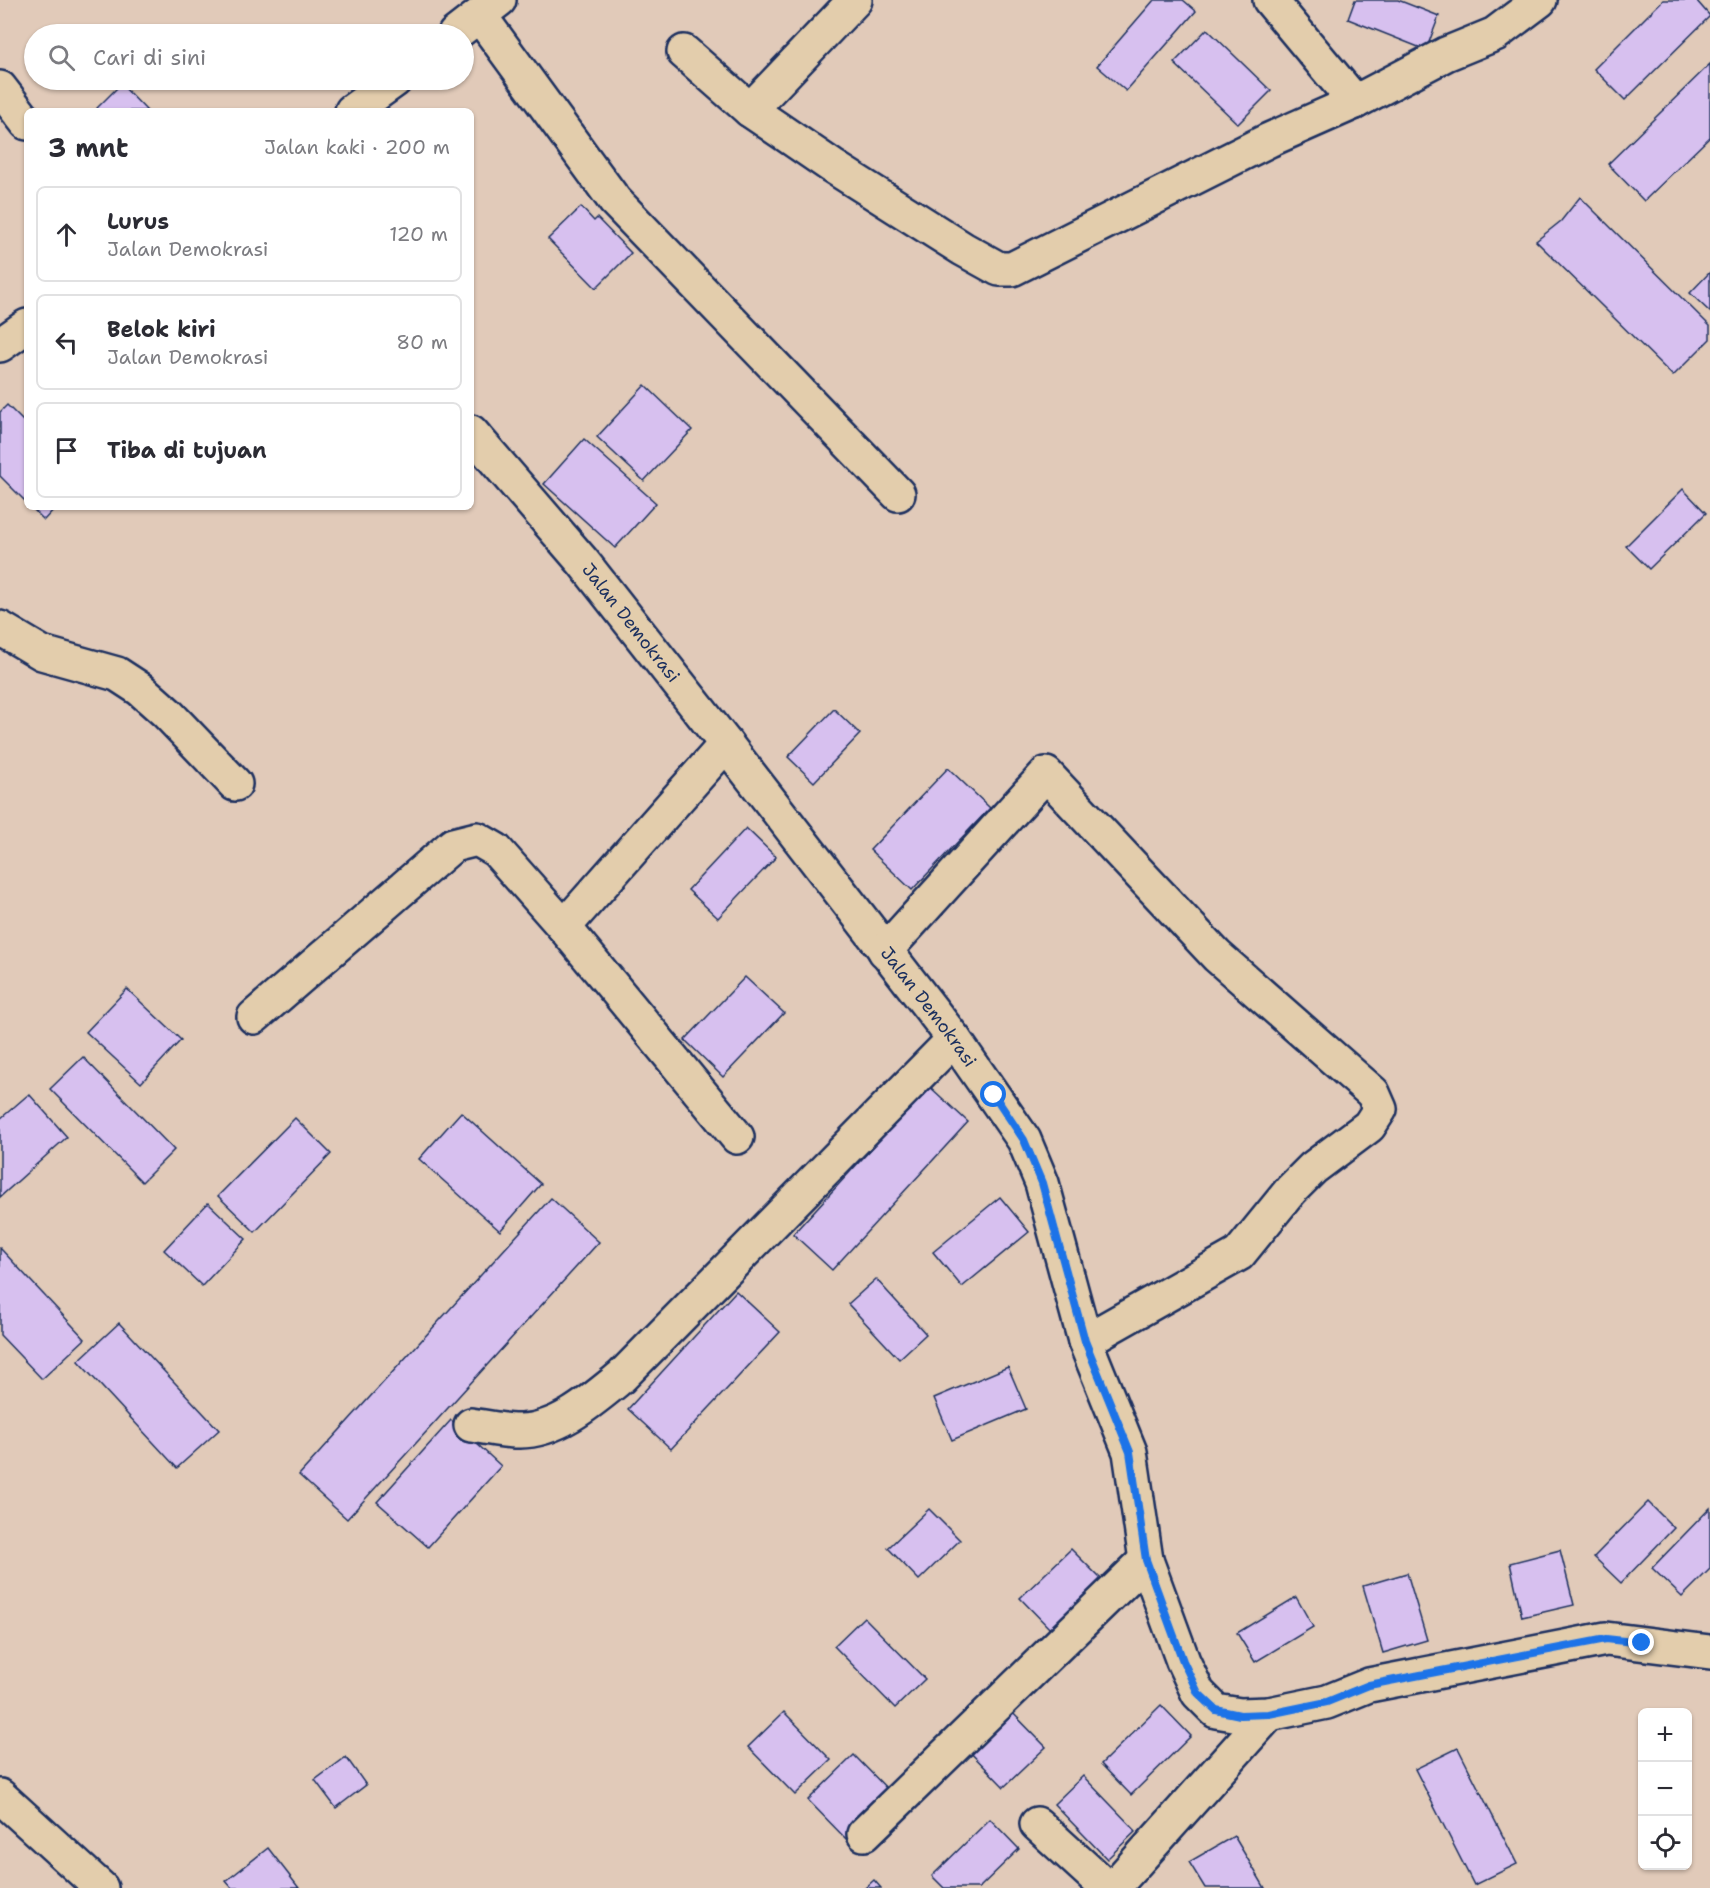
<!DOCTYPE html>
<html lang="id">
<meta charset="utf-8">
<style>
body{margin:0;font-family:"Shantell Sans",sans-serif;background:#f7f7f7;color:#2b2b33}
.controls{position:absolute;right:18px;bottom:18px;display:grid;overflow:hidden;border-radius:9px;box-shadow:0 2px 4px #0004}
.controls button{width:54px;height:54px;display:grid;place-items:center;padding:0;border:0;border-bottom:2px solid #e1e1e2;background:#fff;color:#2b2b33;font:30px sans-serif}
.stop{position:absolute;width:18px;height:18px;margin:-14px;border:4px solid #1a73e8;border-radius:50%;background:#fff}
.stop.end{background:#1a73e8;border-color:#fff;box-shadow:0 2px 6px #0008}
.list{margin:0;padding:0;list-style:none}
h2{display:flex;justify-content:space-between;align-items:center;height:78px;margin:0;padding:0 24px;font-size:26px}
h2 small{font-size:20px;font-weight:400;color:#7c7c81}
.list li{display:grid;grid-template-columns:39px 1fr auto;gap:18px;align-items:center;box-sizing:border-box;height:96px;margin:0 12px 12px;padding:0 12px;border:2px solid #e1e1e2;border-radius:9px}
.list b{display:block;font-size:22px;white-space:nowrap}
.list p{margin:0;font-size:20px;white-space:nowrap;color:#7c7c81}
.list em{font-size:20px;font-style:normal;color:#7c7c81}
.icon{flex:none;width:33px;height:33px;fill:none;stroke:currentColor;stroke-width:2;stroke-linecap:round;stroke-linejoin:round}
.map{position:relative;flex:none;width:1710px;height:1888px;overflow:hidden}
.search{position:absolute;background:#fff;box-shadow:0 2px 4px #0004;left:24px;top:24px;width:450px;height:66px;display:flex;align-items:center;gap:15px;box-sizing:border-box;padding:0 21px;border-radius:33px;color:#7c7c81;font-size:22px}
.panel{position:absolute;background:#fff;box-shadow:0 2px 4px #0004;left:24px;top:108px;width:450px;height:402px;border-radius:9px}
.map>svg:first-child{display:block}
</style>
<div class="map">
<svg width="1710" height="1888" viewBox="0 0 1710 1888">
<rect width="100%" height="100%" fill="#e1cab9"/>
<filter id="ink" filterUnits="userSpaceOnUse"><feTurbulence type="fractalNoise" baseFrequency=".0167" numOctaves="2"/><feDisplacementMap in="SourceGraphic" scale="12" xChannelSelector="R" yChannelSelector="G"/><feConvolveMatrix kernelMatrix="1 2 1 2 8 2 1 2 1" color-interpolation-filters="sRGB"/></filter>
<g filter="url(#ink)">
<g fill="#d7c0ef" stroke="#1b2f5e" stroke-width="1.5">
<polygon points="1154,0 1183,0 1196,11 1126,91 1097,66"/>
<polygon points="1355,0 1398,0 1439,16 1426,50 1348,19"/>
<polygon points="1663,0 1696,0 1710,16 1625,100 1594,69"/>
<polygon points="1207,29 1271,91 1238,124 1174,63"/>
<polygon points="1710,64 1710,137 1644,201 1608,164"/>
<polygon points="121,84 147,111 99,111 97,108"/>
<polygon points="1580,197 1710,326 1710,339 1673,376 1536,241 1561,221"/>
<polygon points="581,207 594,221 597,218 631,253 596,288 548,239"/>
<polygon points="1710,272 1710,312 1690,293"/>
<polygon points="645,385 692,430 644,481 597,437"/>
<polygon points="7,405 27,425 27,503 0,476 0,412"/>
<polygon points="584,439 656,503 615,548 544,484"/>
<polygon points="1683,489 1706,513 1649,569 1626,546"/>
<polygon points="31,507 56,507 44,520"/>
<polygon points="834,709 860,734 814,782 788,757"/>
<polygon points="948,768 990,808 912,890 870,850"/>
<polygon points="746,828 776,857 718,918 688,890"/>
<polygon points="745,977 784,1013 723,1077 685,1040"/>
<polygon points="127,989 181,1040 141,1083 86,1032"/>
<polygon points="83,1057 174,1150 142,1182 50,1089"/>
<polygon points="929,1086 968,1122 832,1270 793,1234"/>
<polygon points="29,1094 67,1137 0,1197 0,1119"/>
<polygon points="461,1112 541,1184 500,1231 419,1159"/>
<polygon points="295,1118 331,1154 255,1232 218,1196"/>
<polygon points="1000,1197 1029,1232 962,1287 933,1252"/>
<polygon points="551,1198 599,1242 347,1519 299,1475"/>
<polygon points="208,1203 246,1239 202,1286 164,1250"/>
<polygon points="0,1248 85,1339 42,1379 0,1335"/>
<polygon points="876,1279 926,1334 899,1359 848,1304"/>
<polygon points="736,1291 780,1332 671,1449 628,1409"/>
<polygon points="119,1323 219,1430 177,1468 78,1361"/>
<polygon points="1008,1367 1026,1409 952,1440 934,1398"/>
<polygon points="451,1420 501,1466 428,1547 377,1502"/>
<polygon points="1648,1502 1674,1528 1621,1583 1594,1557"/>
<polygon points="1710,1508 1710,1569 1682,1597 1652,1568"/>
<polygon points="929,1509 960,1540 919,1580 888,1548"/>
<polygon points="1071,1549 1102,1580 1051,1630 1020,1598"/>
<polygon points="1560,1550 1574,1605 1522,1617 1510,1563"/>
<polygon points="1407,1573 1427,1640 1383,1653 1363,1586"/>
<polygon points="1296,1597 1313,1627 1255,1662 1237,1633"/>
<polygon points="864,1617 925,1679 895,1708 834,1646"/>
<polygon points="1161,1705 1191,1736 1131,1795 1101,1764"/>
<polygon points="1007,1707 1046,1747 1004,1787 965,1747"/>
<polygon points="784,1712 831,1760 795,1795 748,1747"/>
<polygon points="1458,1748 1517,1864 1474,1885 1415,1769"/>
<polygon points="854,1755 894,1796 848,1841 808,1800"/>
<polygon points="346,1757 366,1785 336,1808 315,1780"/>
<polygon points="1083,1776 1136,1831 1107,1859 1054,1804"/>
<polygon points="990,1819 1019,1849 979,1888 944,1888 932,1876"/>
<polygon points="1234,1836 1265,1888 1205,1888 1189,1862"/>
<polygon points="268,1848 299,1888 232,1888 226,1881"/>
<polygon points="874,1880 881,1888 865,1888"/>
</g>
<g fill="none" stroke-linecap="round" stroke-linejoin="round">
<g stroke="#1b2f5e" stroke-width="38">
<g id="street">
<polyline points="1270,0 1355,102"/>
<polyline points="480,16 615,201 898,494"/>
<polyline points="455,34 499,0"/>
<polyline points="684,52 750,110 832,166 963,249 999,269 1012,269 1269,140 1355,102 1446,54 1495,34 1540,0"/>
<polyline points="0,88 27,123"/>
<polyline points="750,110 855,0"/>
<polyline points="352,111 395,80"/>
<polyline points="0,345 27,326"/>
<path id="s1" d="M471,432L583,562L726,744L954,1039L1024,1140L1042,1183L1085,1341L1130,1452L1146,1560L1183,1661L1198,1693L1216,1711L1240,1715L1269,1714L1327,1702L1369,1685L1606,1639L1710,1652"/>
<polyline points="0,628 42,653 117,674 140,689 167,713 235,784"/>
<polyline points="564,927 726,744"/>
<polyline points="885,951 1046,774 1217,956 1373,1093 1380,1109 1369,1126 1313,1168 1291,1190 1239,1254 1085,1341"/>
<polyline points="254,1017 453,845 477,839 496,850 564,927 737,1137"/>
<path d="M471,1425C486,1427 503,1431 518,1431C557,1432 593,1400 621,1377L954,1039"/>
<polyline points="0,1796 101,1888"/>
<polyline points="1037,1824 1107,1888"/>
<polyline points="864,1834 1146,1560"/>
<polyline points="1113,1888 1269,1714"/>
</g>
</g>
<use href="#street" stroke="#e3cdac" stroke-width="33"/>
</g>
</g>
<g fill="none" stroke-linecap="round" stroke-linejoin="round" filter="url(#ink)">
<polyline stroke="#1a73e8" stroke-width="8" points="994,1095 1024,1140 1042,1183 1085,1341 1130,1452 1146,1560 1183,1661 1198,1693 1216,1710 1240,1715 1269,1714 1327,1702 1369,1685 1606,1639 1642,1643"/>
</g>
<g text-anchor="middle" stroke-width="5" stroke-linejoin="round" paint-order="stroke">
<g font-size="18" fill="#1b2f5e" stroke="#e3cdac">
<text dy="6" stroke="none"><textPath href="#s1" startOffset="249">Jalan Demokrasi</textPath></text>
<text dy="6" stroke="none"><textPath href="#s1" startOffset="735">Jalan Demokrasi</textPath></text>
</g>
</g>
</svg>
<div class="controls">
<button>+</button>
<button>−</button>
<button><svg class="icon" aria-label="locate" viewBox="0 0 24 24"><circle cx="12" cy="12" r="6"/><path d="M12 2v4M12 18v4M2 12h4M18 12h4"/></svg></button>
</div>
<div class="stop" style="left:994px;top:1095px"></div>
<div class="stop end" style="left:1642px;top:1643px"></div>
<div class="search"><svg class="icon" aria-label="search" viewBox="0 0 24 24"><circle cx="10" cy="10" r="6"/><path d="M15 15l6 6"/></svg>Cari di sini</div>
<section class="panel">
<h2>3 mnt<small>Jalan kaki · 200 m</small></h2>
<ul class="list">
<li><svg class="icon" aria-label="ahead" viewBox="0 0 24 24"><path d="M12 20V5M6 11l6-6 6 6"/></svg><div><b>Lurus</b><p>Jalan Demokrasi</p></div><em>120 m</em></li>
<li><svg class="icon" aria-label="left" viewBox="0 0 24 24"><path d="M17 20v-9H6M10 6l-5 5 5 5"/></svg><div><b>Belok kiri</b><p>Jalan Demokrasi</p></div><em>80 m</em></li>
<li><svg class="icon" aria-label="arrive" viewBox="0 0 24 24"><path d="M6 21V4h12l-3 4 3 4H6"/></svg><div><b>Tiba di tujuan</b></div></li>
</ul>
</section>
</div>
